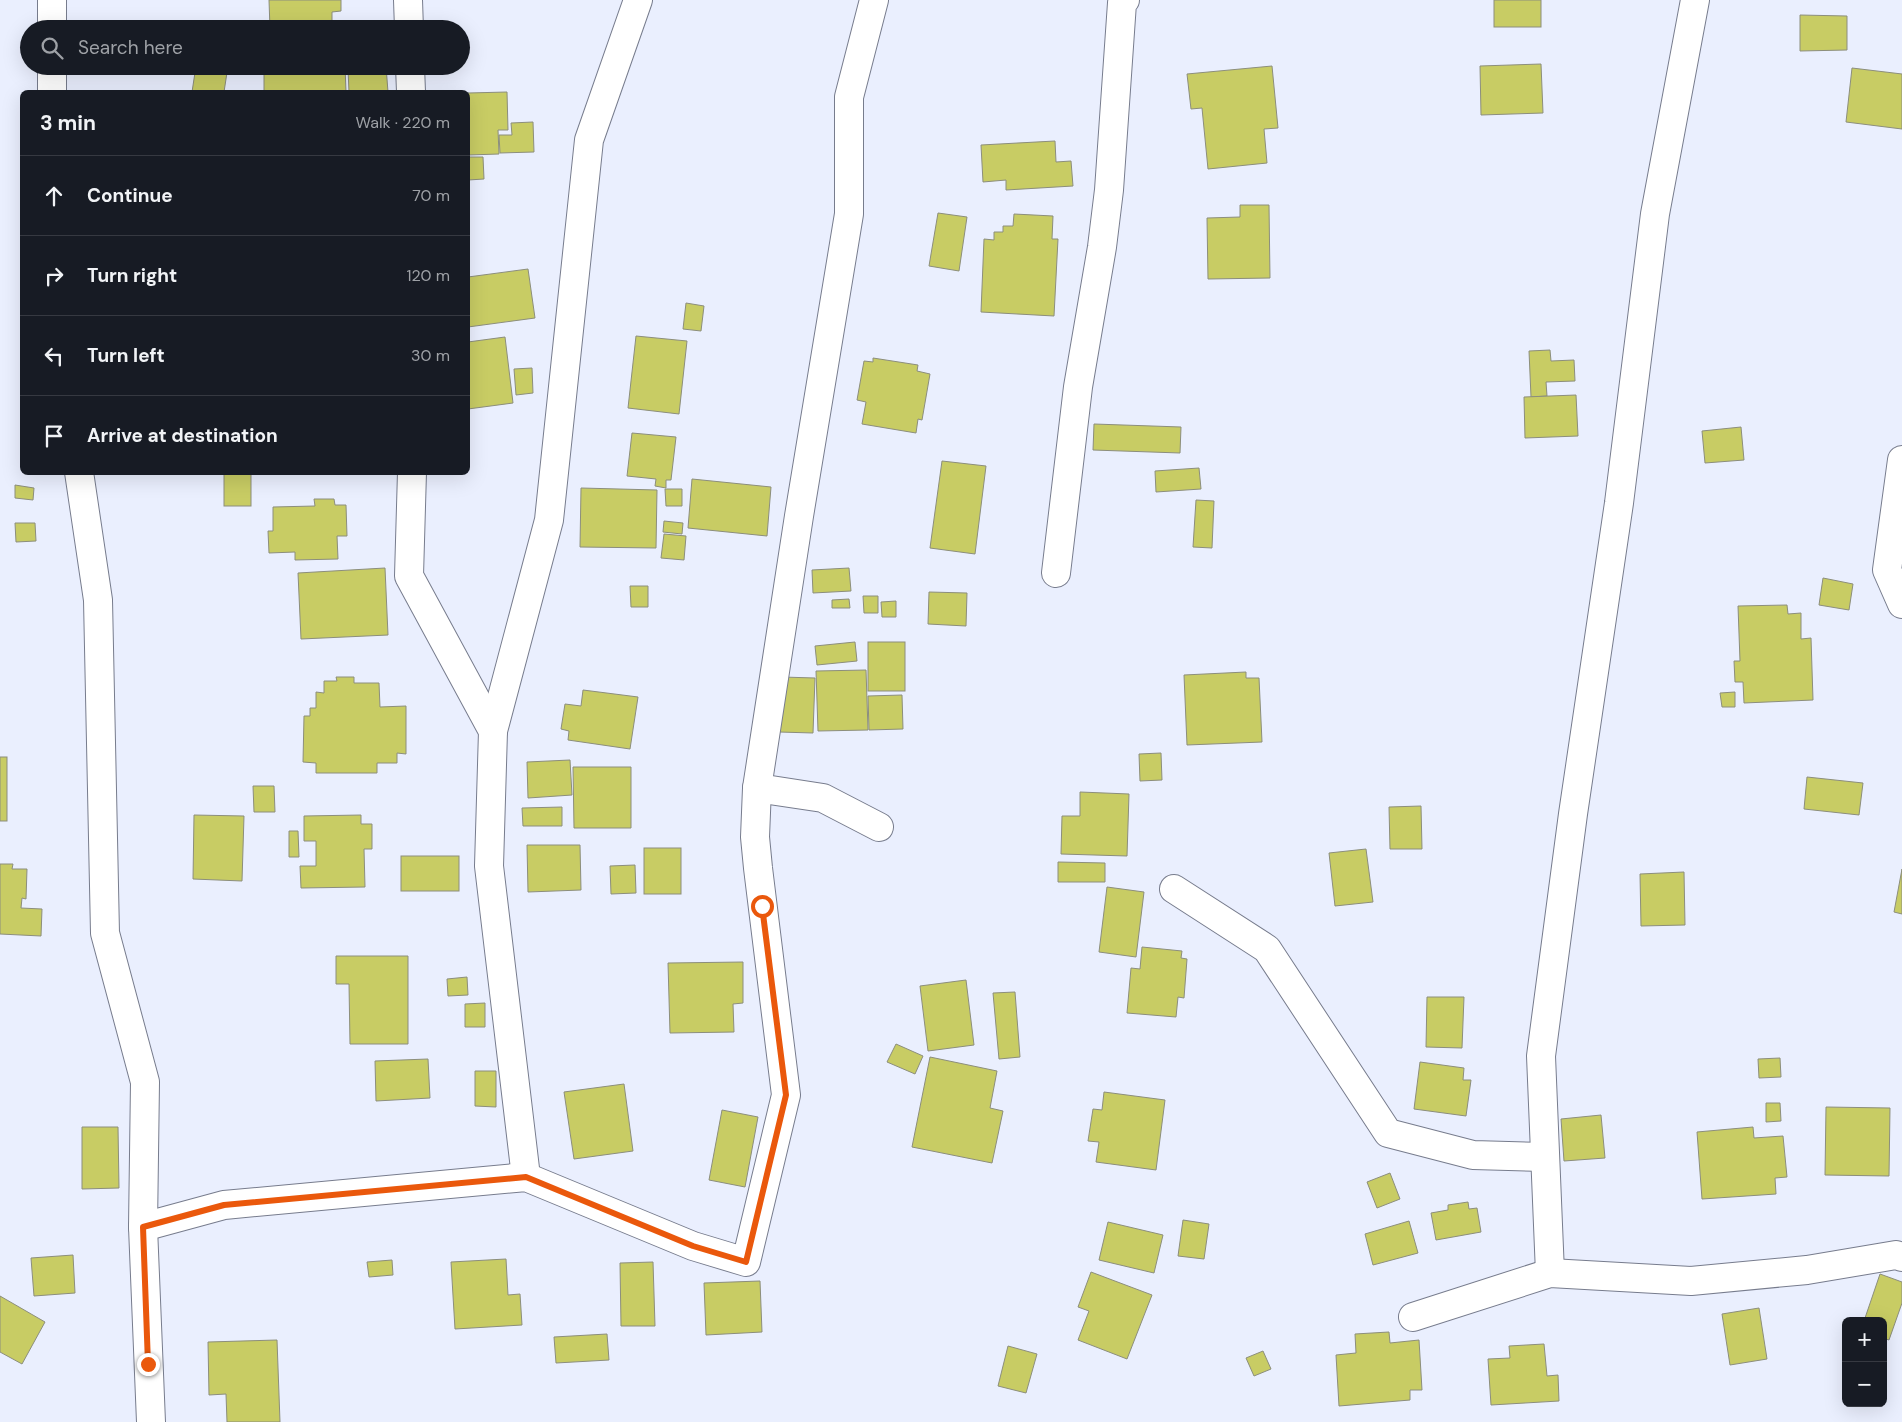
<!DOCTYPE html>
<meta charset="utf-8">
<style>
body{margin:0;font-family:"DM Sans",sans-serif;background:#242831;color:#f1f3f6}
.controls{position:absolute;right:15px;bottom:15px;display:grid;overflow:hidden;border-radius:8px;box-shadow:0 5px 20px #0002}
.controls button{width:45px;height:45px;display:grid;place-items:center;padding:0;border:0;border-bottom:1px solid #363941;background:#171b24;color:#f1f3f6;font:25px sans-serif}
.stop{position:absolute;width:15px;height:15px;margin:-11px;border:4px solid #ea580c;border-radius:50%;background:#fff}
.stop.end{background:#ea580c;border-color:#fff;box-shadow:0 1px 5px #0008}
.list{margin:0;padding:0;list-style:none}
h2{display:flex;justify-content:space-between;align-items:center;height:65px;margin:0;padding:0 20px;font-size:21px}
h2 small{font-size:16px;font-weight:400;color:#9ea1a6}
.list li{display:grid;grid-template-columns:32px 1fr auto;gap:15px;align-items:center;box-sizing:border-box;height:80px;padding:0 20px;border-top:1px solid #363941}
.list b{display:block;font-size:19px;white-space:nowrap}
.list em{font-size:16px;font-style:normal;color:#9ea1a6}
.icon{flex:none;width:28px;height:28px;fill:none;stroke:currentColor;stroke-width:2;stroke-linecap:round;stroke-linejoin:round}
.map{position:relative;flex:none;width:1902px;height:1422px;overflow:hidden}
.search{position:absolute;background:#171b24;box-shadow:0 5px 20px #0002;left:20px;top:20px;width:450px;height:55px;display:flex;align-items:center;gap:12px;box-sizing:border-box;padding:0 18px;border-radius:28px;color:#9ea1a6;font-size:19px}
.panel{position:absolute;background:#171b24;box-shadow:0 5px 20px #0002;left:20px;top:90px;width:450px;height:385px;border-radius:8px}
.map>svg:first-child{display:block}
</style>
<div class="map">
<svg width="1902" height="1422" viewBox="0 0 1902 1422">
<rect width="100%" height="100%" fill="#eaeffe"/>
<g fill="#c8cc64" stroke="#8c8e7c">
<polygon points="269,0 341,0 341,11 332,12 332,29 270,29"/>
<rect x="1494" y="0" width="47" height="27"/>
<polygon points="1800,15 1847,16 1847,50 1800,51"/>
<polygon points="202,25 225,29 201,29"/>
<polygon points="1541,64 1543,113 1481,115 1480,66"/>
<polygon points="196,66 228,66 224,92 192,92"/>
<polygon points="264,66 345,66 346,92 264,92"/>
<polygon points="354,66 386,66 388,92 349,92 348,69 354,69"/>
<polygon points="1272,66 1278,128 1264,129 1267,163 1208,169 1202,108 1191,109 1187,74"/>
<polygon points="1852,68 1902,74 1902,129 1846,122"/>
<polygon points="507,92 508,130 498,130 499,154 468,155 468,93"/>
<polygon points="533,122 534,152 500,153 499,135 512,135 511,123"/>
<polygon points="1055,141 1056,162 1071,161 1073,186 1006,190 1006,180 983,182 981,145"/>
<polygon points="468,157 483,157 484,179 468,180"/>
<polygon points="1240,205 1269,205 1270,278 1208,279 1207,218 1240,217"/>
<polygon points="938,213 967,217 959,271 929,266"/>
<polygon points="1014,214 1053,216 1052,239 1058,239 1054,316 981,312 984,239 994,240 994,232 1003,232 1003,226 1013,226"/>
<polygon points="528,269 535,318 468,327 468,277"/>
<polygon points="686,303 704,306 701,331 683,329"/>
<polygon points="636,336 687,341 679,414 628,408"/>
<polygon points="505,337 513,403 468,409 468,342"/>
<polygon points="1550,350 1551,361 1574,360 1575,381 1546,382 1547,396 1531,397 1529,351"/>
<polygon points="873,358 918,365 917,371 930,374 922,420 918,419 916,433 862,424 866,402 857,400 864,361 873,362"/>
<polygon points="532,368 533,393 516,395 514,369"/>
<polygon points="1576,395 1578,436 1525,438 1524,397"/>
<polygon points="1094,424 1181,427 1180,453 1093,450"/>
<polygon points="1741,427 1744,460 1705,463 1702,431"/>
<polygon points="632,433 676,437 671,480 666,480 666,488 655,486 656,479 627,476"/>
<polygon points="942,461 986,466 975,554 930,548"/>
<polygon points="1199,468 1201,489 1156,492 1155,471"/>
<rect x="224" y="472" width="27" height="34"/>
<polygon points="692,479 771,487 767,536 688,528"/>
<polygon points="15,485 34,488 33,500 15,498"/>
<polygon points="581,488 657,490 656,548 580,547"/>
<polygon points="665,489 682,489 682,506 666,506"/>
<polygon points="314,499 334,499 335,505 346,505 347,536 337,536 338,559 295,560 295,552 269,553 268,531 273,531 273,507 315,506"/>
<polygon points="1196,500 1214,501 1212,548 1193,547"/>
<polygon points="664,521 683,523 682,534 663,532"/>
<polygon points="15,523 35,523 36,541 16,542"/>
<polygon points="664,534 686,536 684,560 661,558"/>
<polygon points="385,568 388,635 301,639 298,573"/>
<polygon points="849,568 851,591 813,593 812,570"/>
<polygon points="1823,578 1853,584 1849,610 1819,605"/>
<polygon points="630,586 648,586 648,607 631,607"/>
<polygon points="929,592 967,593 966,626 928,624"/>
<polygon points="863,596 878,596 878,613 864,613"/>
<polygon points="849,599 850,608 832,608 832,600"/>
<polygon points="896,601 896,617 882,617 881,602"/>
<polygon points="1787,605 1788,614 1801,613 1801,639 1811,638 1813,700 1744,703 1743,682 1735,682 1734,661 1740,661 1738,606"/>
<polygon points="855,642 857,661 817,665 815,646"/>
<rect x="868" y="642" width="37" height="49"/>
<polygon points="866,670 868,730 818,731 816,671"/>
<polygon points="1246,672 1246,678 1259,678 1262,742 1187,745 1184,675"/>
<polygon points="336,677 354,677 354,683 379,683 380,707 406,706 406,754 397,753 397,763 377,763 377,773 316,773 316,763 303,762 304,716 310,716 310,708 316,708 316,692 324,693 324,681 337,681"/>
<polygon points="782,677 815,678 813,733 779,732"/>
<polygon points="583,690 638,697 630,749 568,740 569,731 561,729 565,704 581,706"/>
<polygon points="1735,692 1735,707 1722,707 1720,693"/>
<polygon points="902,695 903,729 869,730 868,696"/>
<polygon points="1161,753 1162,780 1140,781 1139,754"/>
<rect x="0" y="757" width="7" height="64"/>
<polygon points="570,760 572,795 528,798 527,762"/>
<polygon points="573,767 631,767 631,828 574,828"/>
<polygon points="1807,777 1863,783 1859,815 1804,809"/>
<polygon points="253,786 274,786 275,812 254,812"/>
<polygon points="1080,792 1129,794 1127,856 1061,854 1062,816 1080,816"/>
<polygon points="1421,806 1422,849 1390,849 1389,807"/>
<polygon points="562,807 562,826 523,826 522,808"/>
<polygon points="194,815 244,816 242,881 193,879"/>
<polygon points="361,815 361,824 372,824 372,849 364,849 365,887 301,888 300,866 316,866 316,841 304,841 304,816"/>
<polygon points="289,831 298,831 299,857 289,857"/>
<polygon points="527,845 580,845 581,890 528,892"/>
<rect x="644" y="848" width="37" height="46"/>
<polygon points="1366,849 1373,902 1335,906 1329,853"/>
<rect x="401" y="856" width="58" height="35"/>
<polygon points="1058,862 1105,863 1105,882 1058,882"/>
<polygon points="0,864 13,864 12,869 27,869 26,899 22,898 21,908 42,909 41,936 0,934"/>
<polygon points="635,865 636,893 611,894 610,866"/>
<polygon points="1902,869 1902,914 1894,912"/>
<polygon points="1684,872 1685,925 1641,926 1640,874"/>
<polygon points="1107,887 1144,892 1136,957 1099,952"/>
<polygon points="1142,947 1182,951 1181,958 1187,959 1184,998 1178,997 1176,1017 1127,1013 1131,968 1140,969"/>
<polygon points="336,956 408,956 408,1044 350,1044 349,984 336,984"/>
<polygon points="743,962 743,1003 733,1004 734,1032 670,1033 668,963"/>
<polygon points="467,977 468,995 448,996 447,979"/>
<polygon points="966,980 974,1045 928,1051 920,986"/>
<polygon points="1015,992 1020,1057 999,1059 993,993"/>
<polygon points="1427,997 1464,997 1462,1048 1426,1047"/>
<polygon points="485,1003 485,1027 465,1027 465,1004"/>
<polygon points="896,1044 923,1056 915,1074 887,1062"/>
<polygon points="930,1057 997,1071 990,1108 1003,1111 992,1163 912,1147"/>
<polygon points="1780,1058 1781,1077 1759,1078 1758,1059"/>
<polygon points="428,1059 430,1098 376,1101 375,1061"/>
<polygon points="1420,1062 1464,1068 1463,1080 1471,1080 1466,1116 1414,1109"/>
<polygon points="475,1071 496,1071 496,1107 475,1106"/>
<polygon points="624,1084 633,1151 574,1159 564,1092"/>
<polygon points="1104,1092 1165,1100 1156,1170 1096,1162 1099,1142 1088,1141 1093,1109 1102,1110"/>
<polygon points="1766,1103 1780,1103 1781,1121 1766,1122"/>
<polygon points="1826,1107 1890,1108 1889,1176 1825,1175"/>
<polygon points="722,1110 758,1117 745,1187 709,1180"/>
<polygon points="1601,1115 1605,1158 1564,1161 1561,1119"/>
<polygon points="82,1127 118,1127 119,1188 82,1189"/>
<polygon points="1753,1127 1754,1138 1783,1136 1787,1177 1775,1178 1776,1194 1702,1199 1697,1132"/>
<polygon points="1390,1173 1400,1199 1377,1208 1367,1182"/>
<polygon points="1468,1202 1469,1209 1477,1208 1481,1232 1436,1240 1431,1213 1448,1210 1448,1205"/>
<polygon points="1183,1220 1209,1224 1204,1259 1178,1256"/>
<polygon points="1409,1221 1418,1253 1373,1265 1365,1234"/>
<polygon points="1108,1222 1163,1235 1154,1273 1099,1260"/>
<polygon points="73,1255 75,1293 34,1296 31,1258"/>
<polygon points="506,1259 508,1295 520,1294 522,1325 455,1329 451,1262"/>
<polygon points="392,1260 393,1275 369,1277 367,1262"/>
<polygon points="653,1262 655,1326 621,1326 620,1263"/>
<polygon points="1091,1272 1152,1295 1127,1359 1078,1340 1089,1311 1078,1307"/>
<polygon points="1880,1274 1902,1282 1902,1303 1889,1340 1883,1338 1883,1321 1864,1321"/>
<polygon points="760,1281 762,1332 706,1335 704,1283"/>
<polygon points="0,1296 45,1322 22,1364 0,1352"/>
<polygon points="1759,1308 1767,1359 1730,1365 1722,1314"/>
<polygon points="1389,1332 1390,1343 1419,1340 1422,1390 1410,1390 1410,1400 1339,1406 1336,1355 1356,1353 1355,1334"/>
<polygon points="607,1334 609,1360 556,1363 554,1337"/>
<polygon points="277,1340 280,1422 227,1422 226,1394 209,1395 208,1342"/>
<polygon points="1544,1344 1547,1376 1558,1375 1559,1401 1491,1405 1488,1359 1510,1358 1509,1346"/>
<polygon points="1008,1346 1037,1354 1026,1393 998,1386"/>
<polygon points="1263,1351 1271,1369 1254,1376 1246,1358"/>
</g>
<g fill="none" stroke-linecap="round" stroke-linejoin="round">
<g stroke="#777c8d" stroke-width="30">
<g id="minor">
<polyline points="52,0 52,29"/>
<polyline points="408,0 409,29"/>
<polyline points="52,66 52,92"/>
<polyline points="410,66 411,92"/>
<polyline points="1902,460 1887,570 1902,604"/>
<polyline points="79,472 98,600 105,933 145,1082 143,1227 151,1422"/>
<polyline points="412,472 409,576 493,731 489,866 526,1177"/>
<polyline points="1056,573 1078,387 1102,247 1109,190 1122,3 1125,0"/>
<polyline points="493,731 549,520 589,140 638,0"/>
<polyline points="757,788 823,798 879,827"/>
<polyline points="1174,889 1267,949 1388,1133 1473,1155 1545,1157"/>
<polyline points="143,1227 224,1205 526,1177 693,1246 746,1262 786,1095 758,868 755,837 757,788 799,516 849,214 849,97 874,0"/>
<polyline points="1550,1273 1541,1056 1573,814 1619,503 1655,214 1695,0"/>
<polyline points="1413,1317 1550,1273 1691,1281 1807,1270 1896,1255 1902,1257"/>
</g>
</g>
<use href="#minor" stroke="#fff" stroke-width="28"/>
</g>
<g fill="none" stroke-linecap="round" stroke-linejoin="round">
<polyline stroke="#ea580c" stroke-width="6" points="148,1364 143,1227 224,1205 526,1177 693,1246 746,1262 786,1095 762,906"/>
</g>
</svg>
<div class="controls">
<button>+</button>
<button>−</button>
</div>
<div class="stop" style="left:762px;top:906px"></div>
<div class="stop end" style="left:148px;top:1364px"></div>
<div class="search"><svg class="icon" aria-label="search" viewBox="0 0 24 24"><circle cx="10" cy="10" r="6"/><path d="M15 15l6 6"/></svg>Search here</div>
<section class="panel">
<h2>3 min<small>Walk · 220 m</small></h2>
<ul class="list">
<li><svg class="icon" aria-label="ahead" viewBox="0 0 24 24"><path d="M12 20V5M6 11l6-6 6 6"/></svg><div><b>Continue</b></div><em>70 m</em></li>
<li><svg class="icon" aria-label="right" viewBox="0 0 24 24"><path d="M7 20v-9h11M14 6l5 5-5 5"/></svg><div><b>Turn right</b></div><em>120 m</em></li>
<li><svg class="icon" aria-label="left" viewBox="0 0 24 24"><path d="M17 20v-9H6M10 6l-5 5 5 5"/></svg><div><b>Turn left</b></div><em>30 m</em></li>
<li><svg class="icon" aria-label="arrive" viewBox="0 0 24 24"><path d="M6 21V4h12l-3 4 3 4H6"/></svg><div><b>Arrive at destination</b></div></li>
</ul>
</section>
</div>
